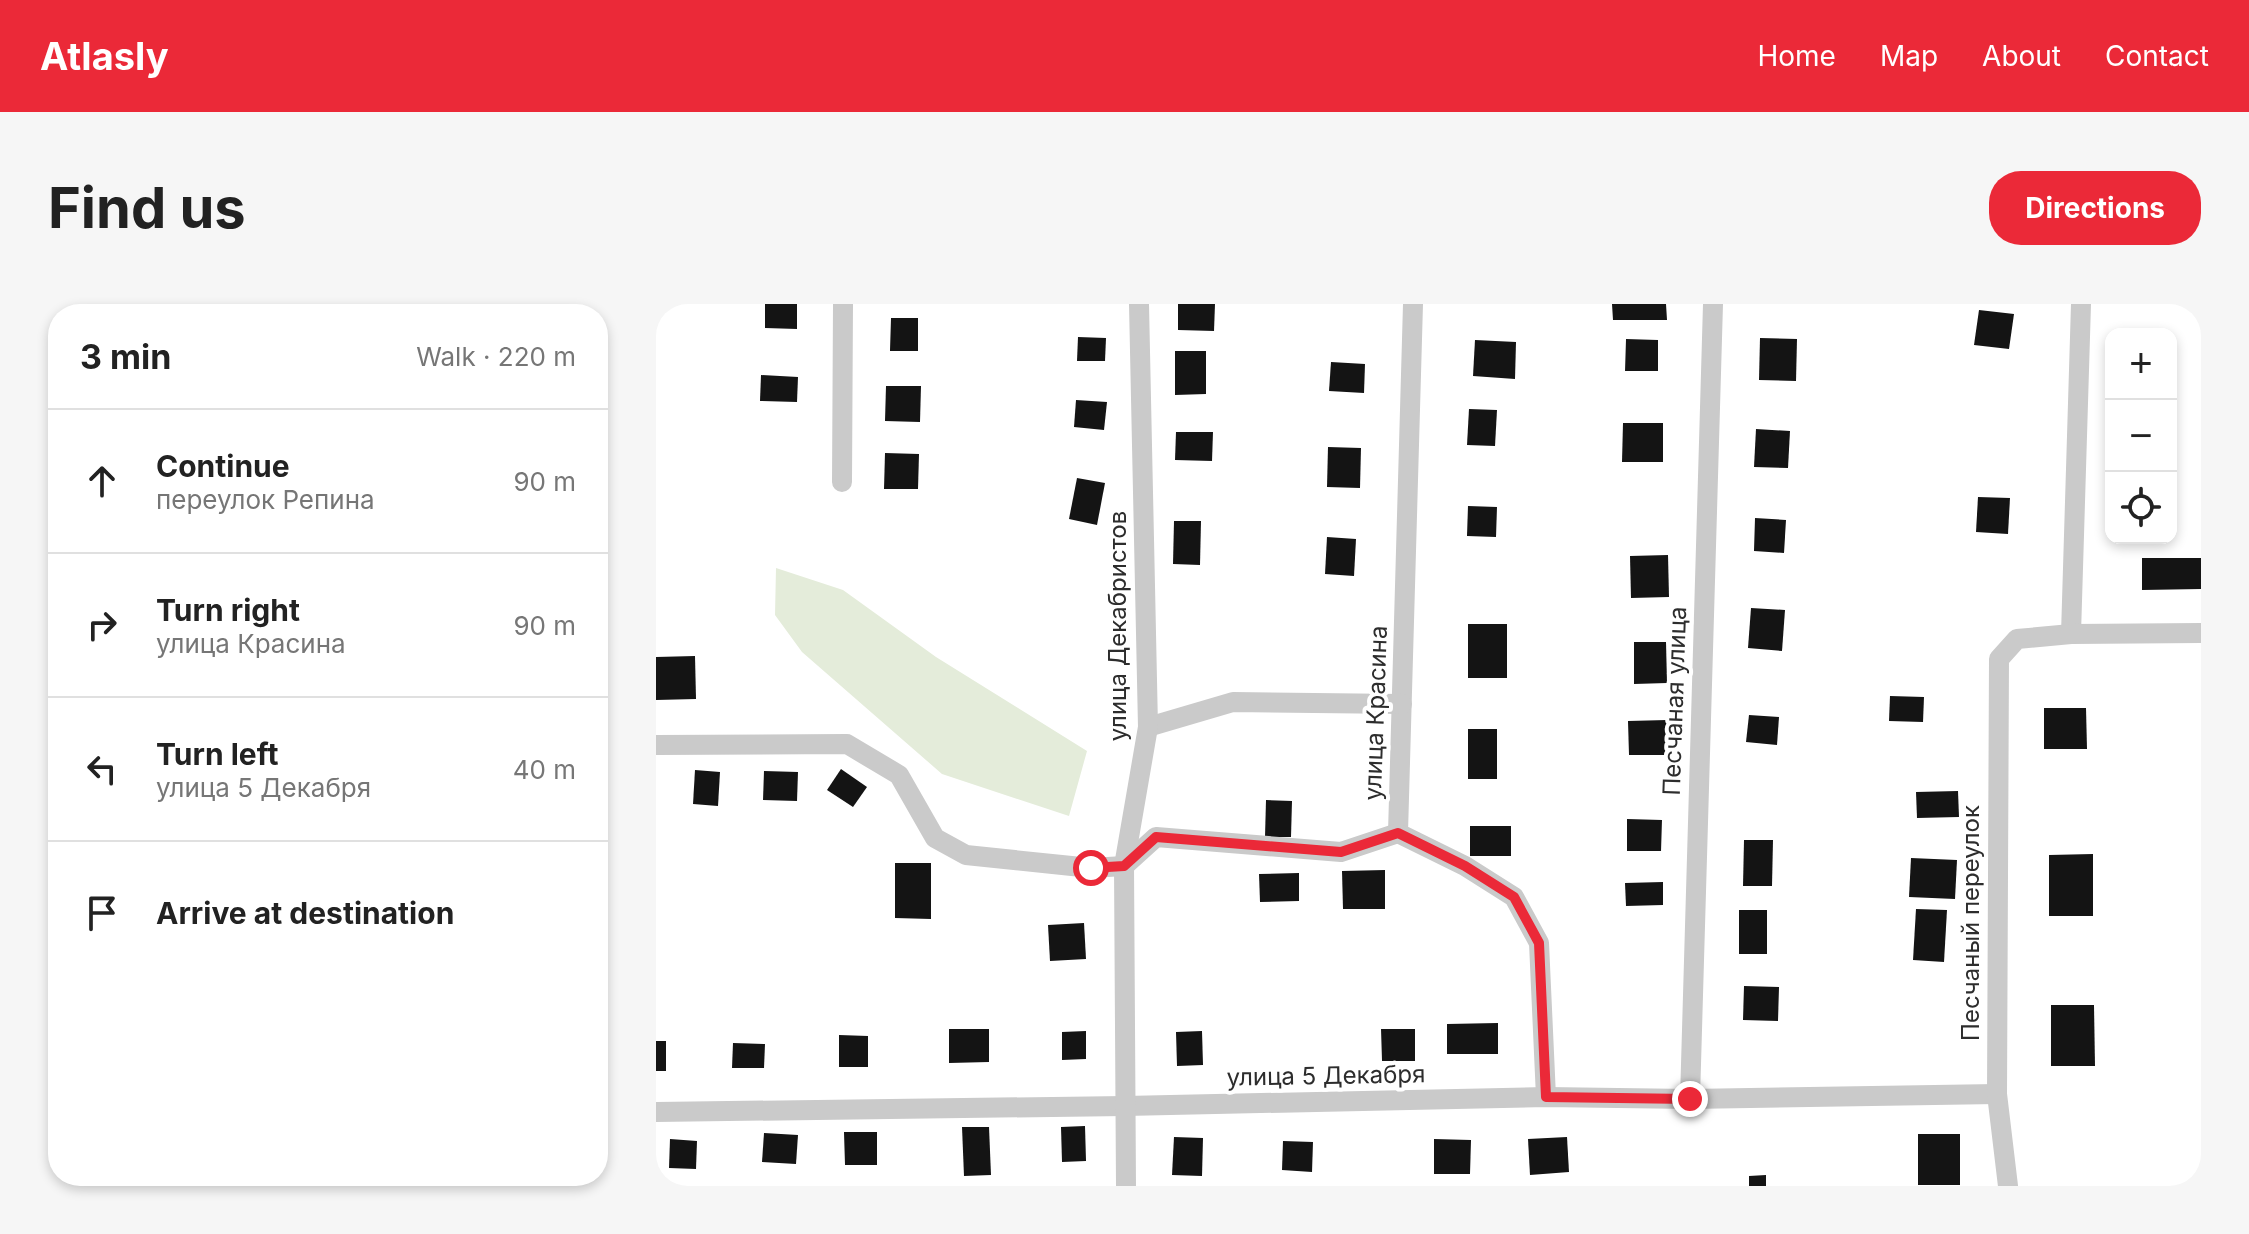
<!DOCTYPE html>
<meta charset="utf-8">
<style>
body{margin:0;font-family:Inter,sans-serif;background:#f6f6f6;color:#222}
.controls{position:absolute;right:24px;top:24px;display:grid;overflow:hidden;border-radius:16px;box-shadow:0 4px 12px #0003}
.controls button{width:72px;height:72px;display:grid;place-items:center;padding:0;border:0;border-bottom:2px solid #e0e0e0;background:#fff;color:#222;font:40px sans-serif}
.stop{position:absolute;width:24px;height:24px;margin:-18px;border:6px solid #eb2938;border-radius:50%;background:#fff}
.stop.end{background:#eb2938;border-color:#fff;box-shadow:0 2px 8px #0008}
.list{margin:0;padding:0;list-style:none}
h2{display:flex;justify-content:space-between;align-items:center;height:104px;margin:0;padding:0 32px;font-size:34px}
h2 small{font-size:26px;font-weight:400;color:#767676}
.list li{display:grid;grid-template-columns:52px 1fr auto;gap:24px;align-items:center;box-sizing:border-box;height:144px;padding:0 32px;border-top:2px solid #e0e0e0}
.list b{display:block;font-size:30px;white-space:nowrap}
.list p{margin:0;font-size:26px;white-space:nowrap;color:#767676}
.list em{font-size:26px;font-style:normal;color:#767676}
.icon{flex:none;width:44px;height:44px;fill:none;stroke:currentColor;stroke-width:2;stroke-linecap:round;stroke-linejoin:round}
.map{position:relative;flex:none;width:1545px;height:882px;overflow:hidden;border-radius:32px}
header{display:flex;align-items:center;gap:48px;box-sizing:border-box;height:112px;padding:0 40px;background:#eb2938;color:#fff}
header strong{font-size:38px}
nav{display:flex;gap:44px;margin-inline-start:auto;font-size:28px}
.intro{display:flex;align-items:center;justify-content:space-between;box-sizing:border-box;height:192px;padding:0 48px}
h1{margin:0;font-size:56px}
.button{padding:20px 36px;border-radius:32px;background:#eb2938;color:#fff;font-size:28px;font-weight:700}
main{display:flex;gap:48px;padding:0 48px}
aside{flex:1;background:#fff;border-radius:32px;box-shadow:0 4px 12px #0003}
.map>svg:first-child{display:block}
</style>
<header>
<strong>Atlasly</strong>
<nav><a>Home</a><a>Map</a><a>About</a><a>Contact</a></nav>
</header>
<div class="intro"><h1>Find us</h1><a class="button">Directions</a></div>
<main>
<aside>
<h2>3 min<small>Walk · 220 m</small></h2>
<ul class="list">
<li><svg class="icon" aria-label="ahead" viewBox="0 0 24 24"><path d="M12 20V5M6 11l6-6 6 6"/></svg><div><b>Continue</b><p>переулок Репина</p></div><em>90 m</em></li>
<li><svg class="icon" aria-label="right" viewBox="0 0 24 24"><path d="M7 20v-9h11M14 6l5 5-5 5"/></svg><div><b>Turn right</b><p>улица Красина</p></div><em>90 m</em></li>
<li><svg class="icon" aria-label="left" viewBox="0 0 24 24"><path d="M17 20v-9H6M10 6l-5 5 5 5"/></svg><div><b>Turn left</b><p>улица 5 Декабря</p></div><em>40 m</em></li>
<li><svg class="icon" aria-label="arrive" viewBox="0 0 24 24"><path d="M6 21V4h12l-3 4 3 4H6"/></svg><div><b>Arrive at destination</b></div></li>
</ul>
</aside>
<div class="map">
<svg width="1545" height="882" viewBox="0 0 1545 882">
<rect width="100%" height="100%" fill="#fff"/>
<polygon fill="#e4ecda" points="120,264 187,286 280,353 431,447 413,512 286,470 146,348 119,311"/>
<g fill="#141414">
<polygon points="109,0 141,0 141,25 109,24"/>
<polygon points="522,0 559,0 558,27 522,26"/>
<polygon points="956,0 1010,0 1011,16 957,16"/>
<polygon points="1323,6 1358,10 1353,45 1318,41"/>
<polygon points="235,14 262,14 262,47 234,47"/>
<polygon points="422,33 450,34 449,57 421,57"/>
<polygon points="1104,34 1141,35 1140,77 1103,76"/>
<polygon points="970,35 1002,36 1002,67 969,67"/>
<polygon points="819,36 860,38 859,75 817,72"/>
<polygon points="519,47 550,47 550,90 519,91"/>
<polygon points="675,58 709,60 708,89 673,87"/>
<polygon points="105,71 142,73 141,98 104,97"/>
<polygon points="230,82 265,82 264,118 229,117"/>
<polygon points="420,96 451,98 448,126 418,123"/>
<polygon points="813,105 841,106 839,142 811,141"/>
<polygon points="967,119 1007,119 1007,158 966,158"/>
<polygon points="1100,125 1134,127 1132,164 1098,163"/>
<polygon points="520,128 557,128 556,157 519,156"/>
<polygon points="672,143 705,144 704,184 671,183"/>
<polygon points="229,149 263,150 262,185 228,185"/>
<polygon points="421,174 449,179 441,221 413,215"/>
<polygon points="1322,193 1354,194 1352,230 1320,228"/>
<polygon points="812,202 841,203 840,233 811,232"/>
<polygon points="1099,214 1130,216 1128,249 1098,247"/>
<polygon points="518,217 545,217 544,261 517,260"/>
<polygon points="671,233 700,235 698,272 669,270"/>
<polygon points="1012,251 1013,293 975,294 974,252"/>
<polygon points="1486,254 1545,254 1545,285 1486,286"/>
<polygon points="1095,304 1129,306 1126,347 1092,344"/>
<rect x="812" y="320" width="39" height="54"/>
<polygon points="978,338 1010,338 1011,379 978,380"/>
<polygon points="39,352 40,395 0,396 0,353"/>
<polygon points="1234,392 1268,393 1267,418 1233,417"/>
<polygon points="1388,404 1430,404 1431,445 1388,445"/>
<polygon points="1093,411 1123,413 1121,441 1090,438"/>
<polygon points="1011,416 1012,451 973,451 972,417"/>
<rect x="812" y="425" width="29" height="50"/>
<polygon points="185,465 211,483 197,503 171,486"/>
<polygon points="39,466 64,468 62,502 37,500"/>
<polygon points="108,467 142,468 141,497 107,496"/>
<polygon points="1302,487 1303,513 1261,514 1260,488"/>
<polygon points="610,496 636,497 635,533 609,533"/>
<polygon points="971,515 1006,516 1005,547 971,547"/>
<rect x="814" y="522" width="41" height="30"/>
<polygon points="1088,536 1117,536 1116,582 1087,582"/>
<polygon points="1437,550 1437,612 1393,612 1393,551"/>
<polygon points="1255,554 1301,556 1299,595 1253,593"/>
<polygon points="239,559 275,559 275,615 239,614"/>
<polygon points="729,566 729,605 687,605 686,567"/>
<polygon points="643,569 643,597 604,598 603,570"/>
<polygon points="1007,578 1007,601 970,602 969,579"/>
<polygon points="1260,605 1291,606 1288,658 1257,656"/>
<rect x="1083" y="606" width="28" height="44"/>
<polygon points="428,619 430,655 394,657 392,621"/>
<polygon points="1088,682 1123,683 1122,717 1087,716"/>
<polygon points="1395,701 1438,701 1439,762 1395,762"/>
<polygon points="842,719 842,750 791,750 791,720"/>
<polygon points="293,725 333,725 333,758 293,759"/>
<polygon points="725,725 759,725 759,757 726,757"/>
<polygon points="430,727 430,755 406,756 406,728"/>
<polygon points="546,727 547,761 521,762 520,728"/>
<polygon points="183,731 212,732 212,763 183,763"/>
<rect x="0" y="737" width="10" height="30"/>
<polygon points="77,739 109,740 108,764 76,764"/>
<polygon points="429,822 430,857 406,858 405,823"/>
<polygon points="306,823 333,823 335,871 308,872"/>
<polygon points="188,828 221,828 221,861 189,861"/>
<polygon points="108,829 142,831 140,860 106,858"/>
<rect x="1262" y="830" width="42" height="51"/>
<polygon points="518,833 547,834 546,872 516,871"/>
<polygon points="911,833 913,868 874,871 872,835"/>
<polygon points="14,835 41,837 40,865 13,864"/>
<polygon points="778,835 815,836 814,870 778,870"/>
<polygon points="627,837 657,838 656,868 626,866"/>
<polygon points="1110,871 1110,882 1093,882 1093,872"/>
</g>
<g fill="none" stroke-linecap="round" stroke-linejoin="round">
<g stroke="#cacaca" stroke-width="20">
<polyline points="757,0 742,529 809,562 858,593 883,639 890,793"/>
<polyline points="186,178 187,0"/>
<polyline points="1415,330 1425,0"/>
<polyline points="492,423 577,398 746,400"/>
<polyline points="0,441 191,440 243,471 279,534 310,551 435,564 468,562 500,533 685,548 742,529"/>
<polyline points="1034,795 1057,0"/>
<polyline points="0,808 469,802 890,793 1034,795 1341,790"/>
<polyline points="470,882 468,562 492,423 483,0"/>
<polyline points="1352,882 1341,790 1343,355 1361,335 1415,330 1545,329"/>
</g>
</g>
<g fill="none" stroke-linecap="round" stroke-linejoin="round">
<polyline stroke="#eb2938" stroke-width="10" points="435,564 468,562 500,533 685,548 742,529 809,562 858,593 883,639 890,793 1034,795"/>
</g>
<g text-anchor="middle" stroke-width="8" stroke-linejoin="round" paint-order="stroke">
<g font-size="24" fill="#2d2d2d" stroke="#fff">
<text transform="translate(462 322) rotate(-90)" y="8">улица Декабристов</text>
<text transform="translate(1019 397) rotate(-88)" y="8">Песчаная улица</text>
<text transform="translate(720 409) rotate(-88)" y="8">улица Красина</text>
<text transform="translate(1315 619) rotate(-90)" y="8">Песчаный переулок</text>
<text transform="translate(670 772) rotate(-1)" y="8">улица 5 Декабря</text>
</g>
</g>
</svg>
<div class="controls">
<button>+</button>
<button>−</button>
<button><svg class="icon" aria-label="locate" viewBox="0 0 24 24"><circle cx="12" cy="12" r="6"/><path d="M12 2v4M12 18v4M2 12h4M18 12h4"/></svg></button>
</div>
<div class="stop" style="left:435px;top:564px"></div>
<div class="stop end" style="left:1034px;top:795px"></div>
</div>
</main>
